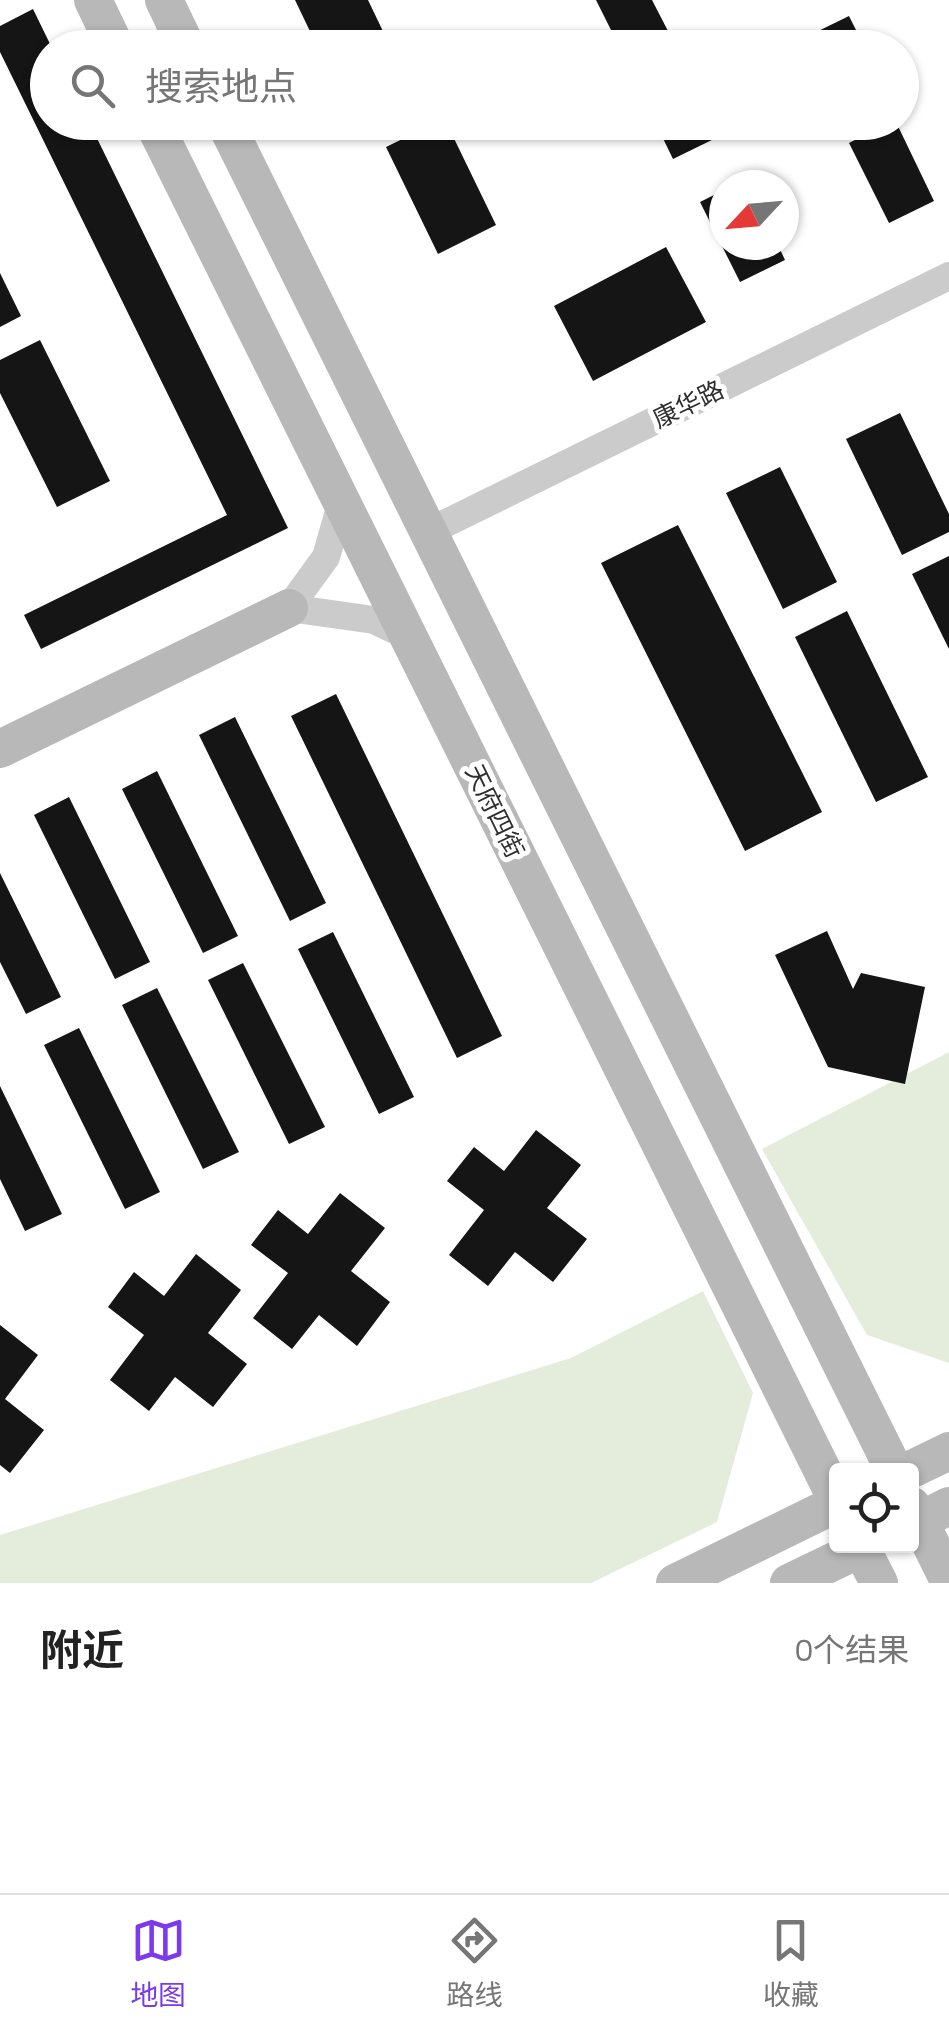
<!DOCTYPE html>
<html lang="zh">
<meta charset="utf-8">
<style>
body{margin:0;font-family:"Titillium Web","Noto Sans SC",sans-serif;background:#f2f2f2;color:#222}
.controls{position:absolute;right:30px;bottom:30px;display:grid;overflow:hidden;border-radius:10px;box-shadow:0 2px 8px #0004}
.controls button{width:90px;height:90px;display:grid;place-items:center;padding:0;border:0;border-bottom:2px solid #e0e0e0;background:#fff;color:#222;font:50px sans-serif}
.compass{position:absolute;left:709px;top:170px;width:90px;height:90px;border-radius:50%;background:#fff;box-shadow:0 2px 8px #0004;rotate:244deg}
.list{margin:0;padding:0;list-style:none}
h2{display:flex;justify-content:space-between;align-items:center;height:130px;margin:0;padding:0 40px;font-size:42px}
h2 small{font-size:32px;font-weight:400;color:#767676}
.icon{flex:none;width:55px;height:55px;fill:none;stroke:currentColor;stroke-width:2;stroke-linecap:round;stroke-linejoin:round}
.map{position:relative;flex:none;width:949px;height:1583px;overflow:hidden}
.search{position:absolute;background:#fff;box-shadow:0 2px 8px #0004;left:30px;right:30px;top:30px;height:110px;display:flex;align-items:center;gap:25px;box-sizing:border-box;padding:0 35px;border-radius:55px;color:#767676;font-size:38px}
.sheet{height:310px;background:#fff}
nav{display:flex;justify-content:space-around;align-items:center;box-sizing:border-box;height:140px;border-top:2px solid #e0e0e0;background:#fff;font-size:28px;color:#767676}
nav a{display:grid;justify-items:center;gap:5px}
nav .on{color:#7c3aed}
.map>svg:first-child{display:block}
</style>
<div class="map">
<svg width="949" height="1583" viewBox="0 0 949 1583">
<rect width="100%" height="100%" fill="#fff"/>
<g fill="#e4ecdc">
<polygon points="949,1052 949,1363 867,1335 762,1149"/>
<polygon points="703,1291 753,1393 717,1522 591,1583 0,1583 0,1535 571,1358"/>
</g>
<g fill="#151515">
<polygon points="295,0 368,0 391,48 318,48"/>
<polygon points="596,0 652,0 668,31 634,48 620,48"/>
<polygon points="33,9 52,48 48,48 48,122 89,122 288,528 41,649 24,615 227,515 0,52 0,26"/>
<polygon points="849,16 865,48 808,48 804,38"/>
<polygon points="437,122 446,122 496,225 438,254 386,147"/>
<polygon points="655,122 711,122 718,137 673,159"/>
<polygon points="890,122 896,122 934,201 889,223 849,143"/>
<polygon points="724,190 724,245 778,245 785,260 740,282 700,202"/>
<polygon points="666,247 706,322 593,381 554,306"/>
<polygon points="0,273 21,316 0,327"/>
<polygon points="40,340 110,481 57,507 0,393 0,360"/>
<polygon points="900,413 949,514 949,532 902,555 846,439"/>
<polygon points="780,467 837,582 783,609 726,493"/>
<polygon points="678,525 822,812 745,851 601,563"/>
<polygon points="949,556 949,649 912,574"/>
<polygon points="847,611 928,777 876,802 795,637"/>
<polygon points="336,694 502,1036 457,1058 291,716"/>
<polygon points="235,717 326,903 290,921 199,735"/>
<polygon points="157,771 238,936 203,953 122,789"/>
<polygon points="69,797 150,962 115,979 34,815"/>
<polygon points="0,873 61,997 26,1014 0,962"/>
<polygon points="827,931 853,989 861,973 925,987 905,1084 828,1067 775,955"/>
<polygon points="333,932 414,1097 379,1114 298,949"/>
<polygon points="243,963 325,1127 289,1144 208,980"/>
<polygon points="157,988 239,1152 203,1169 122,1005"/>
<polygon points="79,1028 160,1192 125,1209 44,1045"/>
<polygon points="0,1086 62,1214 25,1231 0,1179"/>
<polygon points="536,1130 581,1165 547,1208 587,1239 553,1282 515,1252 488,1286 449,1255 484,1210 447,1181 474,1147 504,1171"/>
<polygon points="340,1193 385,1228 351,1271 390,1302 357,1346 319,1315 292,1349 253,1318 288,1273 251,1245 278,1210 308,1234"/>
<polygon points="196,1254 241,1290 208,1333 247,1364 213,1407 175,1377 149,1411 110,1380 144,1335 108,1307 134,1272 164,1296"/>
<polygon points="0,1325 38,1355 5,1399 44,1430 10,1473 0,1465"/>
</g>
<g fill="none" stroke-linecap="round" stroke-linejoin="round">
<g stroke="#cbcbcb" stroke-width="28">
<polyline points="342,501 326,557 289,608 374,620 408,636"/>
<polyline points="428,532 949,276"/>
</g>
<g stroke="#b8b8b8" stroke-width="38">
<polyline points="93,0 116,48"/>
<polyline points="164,0 187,48"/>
<polyline points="153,122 836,1498"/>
<polyline points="225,122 894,1470"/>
<polyline points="0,749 289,608"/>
<polyline points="910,1470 949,1451"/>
<polyline points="912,1506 949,1581"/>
<polyline points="912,1525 949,1506"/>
<polyline points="860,1546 879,1583"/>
<polyline points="675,1583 836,1504"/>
<polyline points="789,1583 866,1546"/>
</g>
</g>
<g text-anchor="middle" stroke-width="10" stroke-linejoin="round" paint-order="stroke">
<g font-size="25" fill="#2e2e2e" stroke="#fff">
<text transform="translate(688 404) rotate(-26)" y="9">康华路</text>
<text transform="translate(495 811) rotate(64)" y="9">天府四街</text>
</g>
</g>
</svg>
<div class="controls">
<button><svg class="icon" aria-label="locate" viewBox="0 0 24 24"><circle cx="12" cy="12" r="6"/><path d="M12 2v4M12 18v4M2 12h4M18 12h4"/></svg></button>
</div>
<svg class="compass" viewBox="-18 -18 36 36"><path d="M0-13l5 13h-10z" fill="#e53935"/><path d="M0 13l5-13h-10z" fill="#767676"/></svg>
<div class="search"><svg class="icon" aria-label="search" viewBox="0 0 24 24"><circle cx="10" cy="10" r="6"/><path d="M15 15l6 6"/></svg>搜索地点</div>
</div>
<section class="sheet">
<h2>附近<small>0个结果</small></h2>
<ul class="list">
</ul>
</section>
<nav>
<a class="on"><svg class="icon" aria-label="map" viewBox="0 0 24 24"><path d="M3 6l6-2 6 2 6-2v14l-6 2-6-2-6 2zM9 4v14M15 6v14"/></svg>地图</a>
<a><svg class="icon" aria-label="directions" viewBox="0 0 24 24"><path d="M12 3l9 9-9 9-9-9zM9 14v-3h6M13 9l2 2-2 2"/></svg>路线</a>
<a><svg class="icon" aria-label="saved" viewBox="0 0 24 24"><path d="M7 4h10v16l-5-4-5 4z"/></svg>收藏</a>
</nav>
